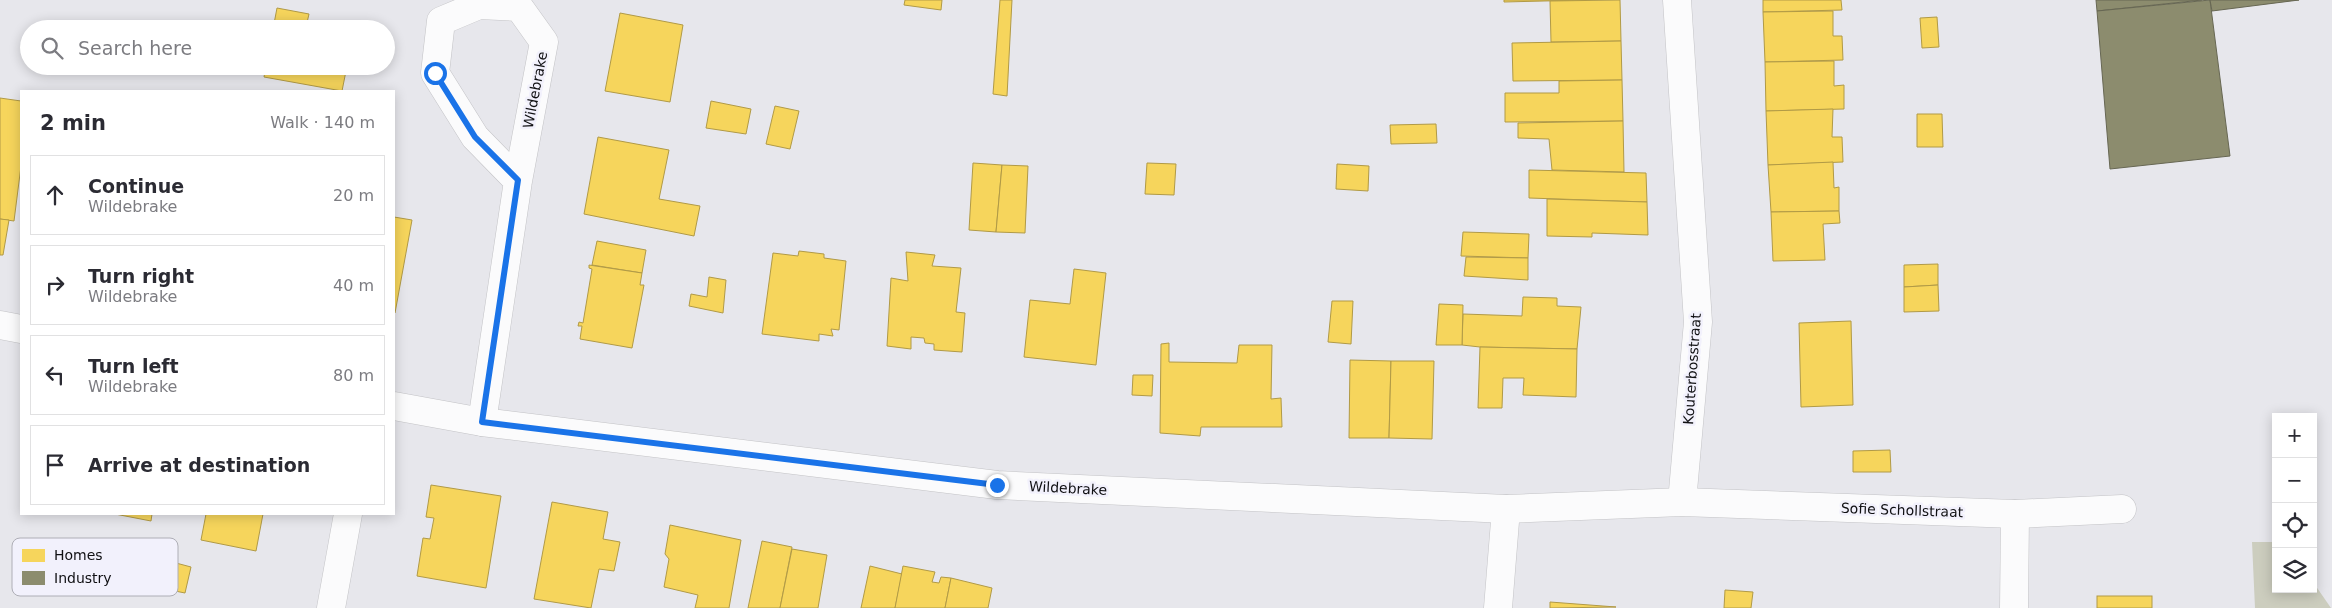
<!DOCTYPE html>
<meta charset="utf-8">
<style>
body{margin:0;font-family:"DejaVu Sans",sans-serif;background:#f2f2f3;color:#2b2b33}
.controls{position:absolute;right:15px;bottom:15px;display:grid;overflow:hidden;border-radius:0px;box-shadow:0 2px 12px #0003}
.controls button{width:45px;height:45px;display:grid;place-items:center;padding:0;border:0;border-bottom:1px solid #e1e1e2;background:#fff;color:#2b2b33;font:25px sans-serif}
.stop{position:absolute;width:15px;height:15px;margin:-11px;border:4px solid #1a73e8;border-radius:50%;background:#fff}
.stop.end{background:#1a73e8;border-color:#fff;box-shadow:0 1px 5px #0008}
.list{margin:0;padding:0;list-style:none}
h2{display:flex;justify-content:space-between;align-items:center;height:65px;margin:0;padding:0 20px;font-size:21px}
h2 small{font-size:16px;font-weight:400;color:#7c7c81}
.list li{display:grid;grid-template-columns:32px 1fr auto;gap:15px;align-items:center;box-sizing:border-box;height:80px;margin:0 10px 10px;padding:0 10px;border:1px solid #e1e1e2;border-radius:0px}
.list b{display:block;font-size:19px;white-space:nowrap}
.list p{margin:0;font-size:16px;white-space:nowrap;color:#7c7c81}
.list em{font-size:16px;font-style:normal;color:#7c7c81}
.icon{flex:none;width:28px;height:28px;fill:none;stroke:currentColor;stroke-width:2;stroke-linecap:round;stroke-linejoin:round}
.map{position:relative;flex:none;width:2332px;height:608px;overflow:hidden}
.search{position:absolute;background:#fff;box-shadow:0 2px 12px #0003;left:20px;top:20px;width:375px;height:55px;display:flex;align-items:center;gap:12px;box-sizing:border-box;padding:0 18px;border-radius:28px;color:#7c7c81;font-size:19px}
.panel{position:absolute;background:#fff;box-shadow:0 2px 12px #0003;left:20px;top:90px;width:375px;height:425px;border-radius:0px}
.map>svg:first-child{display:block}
</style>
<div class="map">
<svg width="2332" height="608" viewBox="0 0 2332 608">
<rect width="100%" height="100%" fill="#e7e7ec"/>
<polygon fill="#cccdbe" points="2252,542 2276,542 2276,589 2313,589 2313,582 2331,608 2255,608"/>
<g fill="#f6d55c" stroke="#b19a46">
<polygon points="905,0 942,0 941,10 904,5"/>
<polygon points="1000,0 1012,0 1007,96 993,94"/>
<polygon points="1504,0 1585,0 1504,2"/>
<polygon points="1620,0 1621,41 1551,42 1550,1"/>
<polygon points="1763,0 1841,0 1842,10 1763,12"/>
<polygon points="277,8 309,14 306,27 313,29 273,29"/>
<polygon points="1833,11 1833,36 1842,36 1843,60 1765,62 1763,12"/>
<polygon points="620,13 683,25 670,102 605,91"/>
<polygon points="1937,17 1939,47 1922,48 1920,18"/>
<polygon points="1621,41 1622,80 1513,81 1512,43"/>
<polygon points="1834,61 1834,86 1844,85 1844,109 1766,111 1765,62"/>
<polygon points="266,66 347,66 342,91 264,77"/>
<polygon points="1622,80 1623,121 1505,122 1505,93 1559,93 1559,81"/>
<polygon points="0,98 21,101 21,166 14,221 0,219"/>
<polygon points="711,101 751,109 746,134 706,128"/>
<polygon points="775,106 799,111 790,149 766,144"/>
<polygon points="1833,109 1832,137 1842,137 1843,162 1768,165 1766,111"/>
<polygon points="1917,114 1942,114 1943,147 1917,147"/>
<polygon points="1623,121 1624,172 1552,170 1549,139 1518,138 1518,123"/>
<polygon points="1436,124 1437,143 1391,144 1390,125"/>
<polygon points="598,137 669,150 659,199 700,206 694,236 584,214"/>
<polygon points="1833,162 1834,188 1839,187 1839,211 1771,212 1768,165"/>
<polygon points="973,163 1002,165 996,232 969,230"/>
<polygon points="1147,163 1176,164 1174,195 1145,194"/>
<polygon points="1337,164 1369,166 1368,191 1336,189"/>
<polygon points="1002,165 1028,166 1025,233 996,232"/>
<polygon points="1529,170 1646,173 1647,202 1529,198"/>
<polygon points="1547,199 1647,202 1648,235 1592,233 1592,237 1547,236"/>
<polygon points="1839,211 1840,223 1823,224 1825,260 1773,261 1771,212"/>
<polygon points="394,217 412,220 395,313 394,313"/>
<polygon points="0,219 9,220 3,255 0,255"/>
<polygon points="1463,232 1529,234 1528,258 1461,256"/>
<polygon points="597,241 646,250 642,273 592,265"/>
<polygon points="799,251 824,254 824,258 846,261 839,330 831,329 833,336 819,334 819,341 762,334 773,253 798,256"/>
<polygon points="906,252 935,255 932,266 961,268 956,312 965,313 962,352 934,350 934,344 925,343 924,338 911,337 911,349 887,346 891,278 908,281"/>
<polygon points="1466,257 1528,258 1528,280 1464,276"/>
<polygon points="1938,264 1938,285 1904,287 1904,265"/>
<polygon points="589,265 642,273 640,285 644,285 632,348 580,339 582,326 578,326 579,322 583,323 592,269 589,268"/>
<polygon points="1074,269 1106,273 1096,365 1024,357 1030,300 1070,304"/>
<polygon points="709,277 726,280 723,313 689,306 691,294 707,297"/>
<polygon points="1938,285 1939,311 1904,312 1904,287"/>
<polygon points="1523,297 1557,298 1557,306 1581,307 1577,349 1480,347 1462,345 1463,314 1522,316"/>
<polygon points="1332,301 1353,301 1351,344 1328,342"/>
<polygon points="1439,304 1463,305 1462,345 1436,345"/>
<polygon points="1851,321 1853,405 1801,407 1799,323"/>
<polygon points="1169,343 1169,362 1237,363 1239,345 1272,345 1271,399 1281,398 1282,427 1201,427 1200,436 1160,433 1161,344"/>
<polygon points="1480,347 1577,349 1576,397 1523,395 1524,378 1503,378 1502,408 1478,408"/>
<polygon points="1350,360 1391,361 1389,438 1349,438"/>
<polygon points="1391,361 1434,361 1432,439 1389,438"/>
<polygon points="1133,375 1153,375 1152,396 1132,395"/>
<polygon points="1890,450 1891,472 1853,472 1853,451"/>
<polygon points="431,485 501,496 486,588 417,576 423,538 430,539 434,518 426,517"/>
<polygon points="552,502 608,512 603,539 620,542 614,571 599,569 591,608 534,599"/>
<polygon points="115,514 152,514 151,521"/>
<polygon points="206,514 263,514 256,551 201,540"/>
<polygon points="670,525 741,540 729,608 695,608 698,595 664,587 669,559 665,554"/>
<polygon points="762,541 792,547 780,608 748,608"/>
<polygon points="792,549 827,555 818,608 780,608"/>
<polygon points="176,563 191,567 185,593 170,590"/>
<polygon points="870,566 902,574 895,608 861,608"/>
<polygon points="903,566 935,572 932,582 939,583 941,577 951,578 945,608 895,608"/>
<polygon points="951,578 992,588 988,608 945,608"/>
<polygon points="1725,590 1753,592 1751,608 1724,608"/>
<rect x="2097" y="596" width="55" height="12"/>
<polygon points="1550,602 1616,607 1550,608"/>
</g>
<g fill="#8c8c6e" stroke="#676753">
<polygon points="2096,0 2202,0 2097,11"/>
<polygon points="2210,0 2230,156 2110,169 2097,11"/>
<polygon points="2210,0 2299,0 2212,11"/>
</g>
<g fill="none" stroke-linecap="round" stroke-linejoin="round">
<g stroke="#c3c3c6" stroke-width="29">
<g id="street">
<polyline points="1677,0 1698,322 1682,502"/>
<polyline points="0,325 21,329"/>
<polyline points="394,406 482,422 997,485 1506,509 1682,502 2015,514 2122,509"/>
<polyline points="482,422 518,181 544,42 519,7 479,5 441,21 435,73 475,137 518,181"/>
<polyline points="331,608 348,514"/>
<polyline points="1498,608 1506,509"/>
<polyline points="2014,608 2015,514"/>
</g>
</g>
<use href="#street" stroke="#fbfbfc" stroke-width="28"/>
</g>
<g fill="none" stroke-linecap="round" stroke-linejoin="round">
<polyline stroke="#1a73e8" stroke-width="6" points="435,73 475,137 518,180 482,422 997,485"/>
</g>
<g text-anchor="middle" stroke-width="5" stroke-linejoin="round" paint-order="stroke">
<g font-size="14" fill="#101013" stroke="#f2f1fc">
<text transform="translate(535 90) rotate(-79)" y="5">Wildebrake</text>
<text transform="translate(1692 369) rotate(-86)" y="5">Kouterbosstraat</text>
<text transform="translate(1068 488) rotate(3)" y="5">Wildebrake</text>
<text transform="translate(1902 510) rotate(2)" y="5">Sofie Schollstraat</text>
</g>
</g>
<rect x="12" y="538" width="166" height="58" rx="8" fill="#f2f1fc" stroke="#aeaeb6" stroke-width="1"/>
<rect x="22" y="549" width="23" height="13" fill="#f6d55c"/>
<rect x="22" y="571" width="23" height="14" fill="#8c8c6e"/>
<g font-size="14" fill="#101013">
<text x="54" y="560">Homes</text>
<text x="54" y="583">Industry</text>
</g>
</svg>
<div class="controls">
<button>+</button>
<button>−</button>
<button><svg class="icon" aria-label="locate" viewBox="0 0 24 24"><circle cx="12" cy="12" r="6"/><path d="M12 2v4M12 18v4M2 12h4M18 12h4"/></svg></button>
<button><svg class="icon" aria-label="layers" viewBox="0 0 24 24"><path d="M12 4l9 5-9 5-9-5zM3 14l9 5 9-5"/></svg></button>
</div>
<div class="stop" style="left:435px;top:73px"></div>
<div class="stop end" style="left:997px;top:485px"></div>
<div class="search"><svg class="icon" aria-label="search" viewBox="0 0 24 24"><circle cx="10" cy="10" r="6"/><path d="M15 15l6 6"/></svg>Search here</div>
<section class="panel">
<h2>2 min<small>Walk · 140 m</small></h2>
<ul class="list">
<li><svg class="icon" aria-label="ahead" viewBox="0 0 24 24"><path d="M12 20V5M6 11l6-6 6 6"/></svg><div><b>Continue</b><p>Wildebrake</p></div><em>20 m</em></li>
<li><svg class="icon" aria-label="right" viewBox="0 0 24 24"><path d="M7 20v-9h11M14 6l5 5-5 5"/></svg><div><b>Turn right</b><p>Wildebrake</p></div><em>40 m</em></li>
<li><svg class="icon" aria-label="left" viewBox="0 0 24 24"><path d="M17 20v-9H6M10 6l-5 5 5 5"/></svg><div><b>Turn left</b><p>Wildebrake</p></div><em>80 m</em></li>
<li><svg class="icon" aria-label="arrive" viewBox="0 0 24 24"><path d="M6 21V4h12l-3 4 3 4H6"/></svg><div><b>Arrive at destination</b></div></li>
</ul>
</section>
</div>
